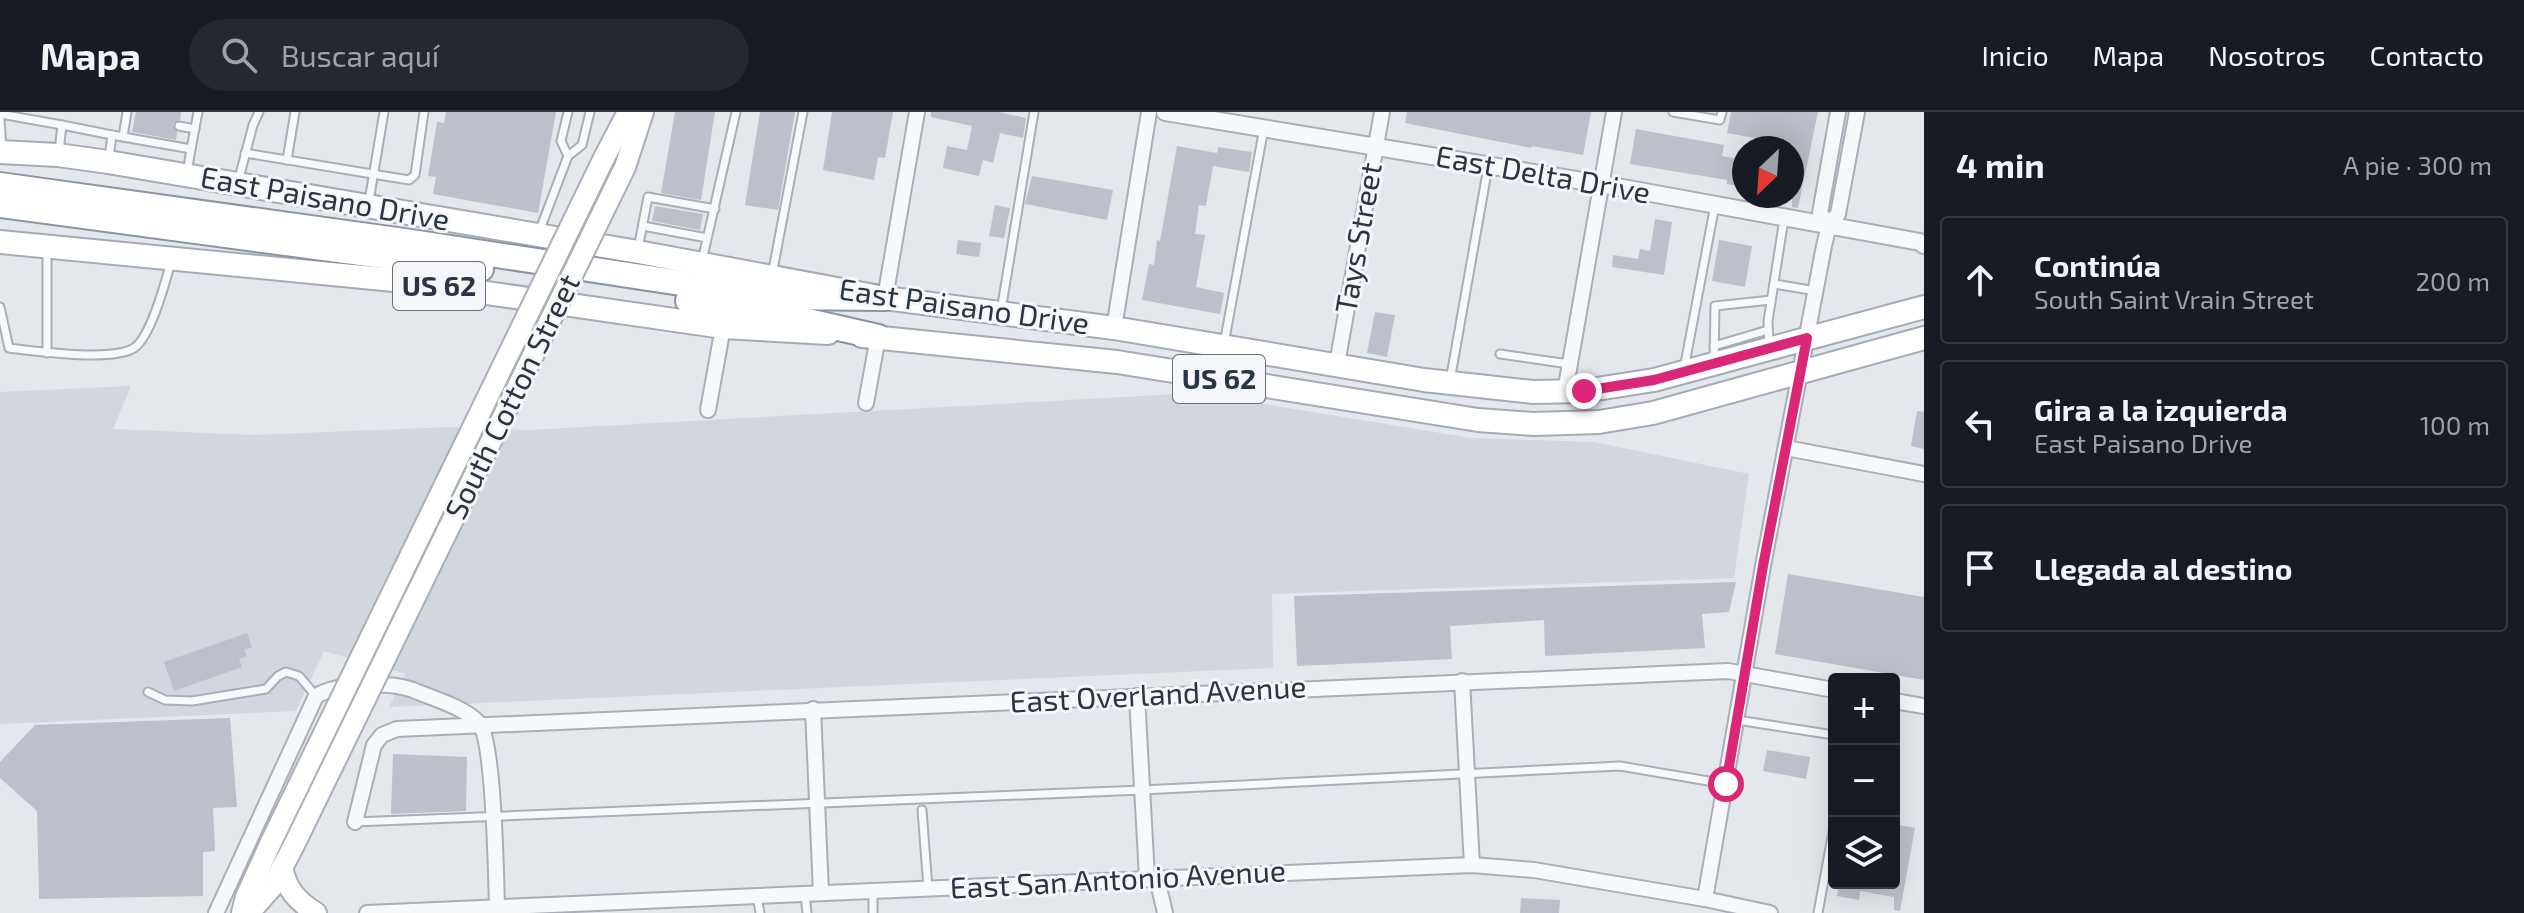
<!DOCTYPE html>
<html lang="es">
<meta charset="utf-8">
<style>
body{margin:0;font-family:"Exo 2",sans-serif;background:#242831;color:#f1f3f6}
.controls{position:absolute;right:24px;bottom:24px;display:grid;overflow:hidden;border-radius:8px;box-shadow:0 8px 32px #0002}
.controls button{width:72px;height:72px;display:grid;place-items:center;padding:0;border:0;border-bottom:2px solid #363941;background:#171b24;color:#f1f3f6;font:40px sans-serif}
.compass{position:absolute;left:1732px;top:24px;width:72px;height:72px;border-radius:50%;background:#171b24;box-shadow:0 8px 32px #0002;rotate:205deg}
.stop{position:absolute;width:24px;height:24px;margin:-18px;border:6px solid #db2777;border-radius:50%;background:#fff}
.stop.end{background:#db2777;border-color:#fff;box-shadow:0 2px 8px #0008}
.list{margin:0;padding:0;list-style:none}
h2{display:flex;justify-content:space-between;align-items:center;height:104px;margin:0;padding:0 32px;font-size:34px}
h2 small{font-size:26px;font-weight:400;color:#9ea1a6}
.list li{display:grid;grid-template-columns:52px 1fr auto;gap:24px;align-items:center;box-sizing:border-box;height:128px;margin:0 16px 16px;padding:0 16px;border:2px solid #363941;border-radius:8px}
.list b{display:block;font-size:30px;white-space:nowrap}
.list p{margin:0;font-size:26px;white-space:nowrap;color:#9ea1a6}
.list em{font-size:26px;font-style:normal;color:#9ea1a6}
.icon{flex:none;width:44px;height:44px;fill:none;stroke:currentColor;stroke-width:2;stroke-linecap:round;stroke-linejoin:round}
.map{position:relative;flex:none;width:1924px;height:801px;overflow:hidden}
header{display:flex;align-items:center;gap:48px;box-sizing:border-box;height:112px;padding:0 40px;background:#171b24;border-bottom:2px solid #363941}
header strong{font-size:38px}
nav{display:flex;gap:44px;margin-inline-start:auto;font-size:28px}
.search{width:560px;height:72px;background:#242831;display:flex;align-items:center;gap:20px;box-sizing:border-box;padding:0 28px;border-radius:44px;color:#9ea1a6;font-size:30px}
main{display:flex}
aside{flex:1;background:#171b24}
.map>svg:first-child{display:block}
</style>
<header>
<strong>Mapa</strong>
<div class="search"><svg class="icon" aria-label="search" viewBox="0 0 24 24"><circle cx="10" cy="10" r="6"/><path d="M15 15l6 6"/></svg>Buscar aquí</div>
<nav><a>Inicio</a><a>Mapa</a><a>Nosotros</a><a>Contacto</a></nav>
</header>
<main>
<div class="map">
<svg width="1924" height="801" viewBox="0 0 1924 801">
<rect width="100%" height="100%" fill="#e4e7ec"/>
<polygon fill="#d2d6de" points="131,274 113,317 251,323 450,315 530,318 1196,281 1471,326 1594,330 1749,362 1734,466 1272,482 1273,556 389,595 406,562 324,539 296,599 0,612 0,280"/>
<g fill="#bbc0ca">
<polygon points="136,0 181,0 180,8 173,12 177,20 176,28 132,20"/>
<polygon points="446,0 556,0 538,101 433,82 436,65 428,64 437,10 444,11"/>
<polygon points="675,0 715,0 701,88 661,81"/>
<polygon points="760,0 795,0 778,98 745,93"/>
<polygon points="832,0 893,0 885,46 878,45 874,68 823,58"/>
<polygon points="931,0 999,0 1026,6 1023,26 1000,21 993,51 983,48 979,64 943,56 947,34 967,38 972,14 931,5"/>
<polygon points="1407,0 1591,0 1583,43 1532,34 1531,36 1405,11"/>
<polygon points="1731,0 1818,0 1798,96 1792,95 1792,33 1727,21"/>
<polygon points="1636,17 1724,33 1722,44 1744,48 1744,75 1727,72 1727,68 1630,52"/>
<polygon points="1177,34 1217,41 1218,35 1252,40 1249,60 1213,54 1206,94 1199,93 1195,122 1205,123 1196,175 1224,181 1220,202 1142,188 1149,152 1154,153 1157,128 1160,129"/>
<polygon points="1032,64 1113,78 1107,108 1025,92"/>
<polygon points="995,93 1010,96 1004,126 989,124"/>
<polygon points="655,94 703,102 700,118 652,109"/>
<polygon points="1655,107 1672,110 1664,163 1612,155 1613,143 1638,147 1640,137 1650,139"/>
<polygon points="958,128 981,131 979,145 956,142"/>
<polygon points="1719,128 1752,134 1745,175 1712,169"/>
<polygon points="1375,200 1395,203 1387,245 1367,241"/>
<polygon points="1917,299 1924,300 1924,337 1911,334"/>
<polygon points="1788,462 1924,485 1924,568 1775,542"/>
<polygon points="1736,470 1729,500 1702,502 1705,536 1545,544 1544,508 1450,514 1452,547 1297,554 1294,484"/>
<polygon points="247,521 252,535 244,538 247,544 239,547 242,555 174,579 164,550"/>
<polygon points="230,606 237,695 213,696 215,739 203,740 203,784 39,787 37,699 0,666 0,650 35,613"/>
<polygon points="1767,638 1810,645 1806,667 1763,659"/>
<polygon points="393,642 467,645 466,699 391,702"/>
<polygon points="1894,712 1915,716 1900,799 1894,798 1894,785 1860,779 1859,788 1837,784 1839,771 1894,771"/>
<polygon points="1521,786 1560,788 1559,801 1520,801"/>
</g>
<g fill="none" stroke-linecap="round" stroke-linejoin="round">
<g stroke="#a9aeb7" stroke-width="11">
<g id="service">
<polyline points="568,0 561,29 568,44 582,33 590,0"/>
<polyline points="1673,0 1720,8 1722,0"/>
<polyline points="0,2 62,13 59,39"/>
<polyline points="0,7 2,37"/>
<polyline points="62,13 112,23 109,46"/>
<polyline points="179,14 195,17"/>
<polyline points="112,23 191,37 187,61"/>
<polyline points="123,25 127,0"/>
<polyline points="191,37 198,0"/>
<polyline points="245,41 409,68 415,63 424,0"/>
<polyline points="287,48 295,0"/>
<polyline points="238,70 253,13 259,0"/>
<polyline points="369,89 384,0"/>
<polyline points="643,114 707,126"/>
<polyline points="539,120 568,44"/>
<polyline points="638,137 648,85 715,97"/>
<polyline points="702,149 736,0"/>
<polyline points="772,163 803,0"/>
<polyline points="1774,172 1816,179"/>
<path d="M0,195L9,236C35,239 112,250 134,236C151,225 165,171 171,150"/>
<polyline points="1001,199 1034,0"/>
<polyline points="1224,232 1264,16"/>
<polyline points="1769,233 1768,209 1784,107"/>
<polyline points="1714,234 1768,218"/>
<polyline points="47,241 47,139"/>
<polyline points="1500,242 1569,252"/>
<polyline points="1714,249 1715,194 1771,188"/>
<polyline points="1684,257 1715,93"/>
<polyline points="1450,269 1488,55"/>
<polyline points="148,580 165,588 192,589 266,577 278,564 286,560 299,564 316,584"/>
<polyline points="1737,608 1834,623"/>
<polyline points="922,698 928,776"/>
<polyline points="355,710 1142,678 1620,654 1726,672"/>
<polyline points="873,779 873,801"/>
<polyline points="805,783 807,801"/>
<polyline points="757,784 760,801"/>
<polyline points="1818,801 1834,714"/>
</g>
</g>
<g stroke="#a9aeb7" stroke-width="18">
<g id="minor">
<polyline points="1829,113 1820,101 1838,0"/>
<polyline points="885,186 917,0"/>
<polyline points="1114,216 1149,0"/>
<polyline points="1337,252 1382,0"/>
<polyline points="1565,280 1614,0"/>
<polyline points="866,291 878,225"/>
<polyline points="708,298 723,215"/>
<polyline points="1786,336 1924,362"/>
<polyline points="1462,569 1472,753"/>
<polyline points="1137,584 1147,766"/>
<polyline points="1894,589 1924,594"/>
<polyline points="813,597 821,781"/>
<polyline points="355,710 374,633 382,623 397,617 1728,559 1834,578"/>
<polyline points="1157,766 1165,801"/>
<polyline points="1705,787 1763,454 1824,134 1829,113 1838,102 1857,0"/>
<path d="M216,801L316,584C338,571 389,569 413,578C434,587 462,594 479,611C494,628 496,765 497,794"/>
<polyline points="367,801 1472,753 1534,758 1705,787 1770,801"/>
</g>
</g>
<g stroke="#a9aeb7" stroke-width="20">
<polyline id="tertiary" points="1165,0 1601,72 1920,130 1924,133"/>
</g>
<g stroke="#a9aeb7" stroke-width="24">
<g id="secondary">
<polyline points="604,46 628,0"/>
<polyline points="625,55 643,0"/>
<path d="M282,755C287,778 296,788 316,801"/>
<polyline points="242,801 246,785 272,728"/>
<polyline points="249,801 272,775 293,735"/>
</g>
</g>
<g stroke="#a3abb8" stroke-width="26">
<g id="primary">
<polyline points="0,40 58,43 108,50 638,140 885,186 1114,216 1424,268 1533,280 1584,279 1654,268 1924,195"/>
<polyline points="0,130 404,169 723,215 828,221"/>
<polyline points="862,224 1117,250 1478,308 1533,312 1599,310 1653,301 1924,226"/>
</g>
</g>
<g stroke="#8b94a3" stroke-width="28">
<g id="motorway">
<polyline points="0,73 411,130 773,185 885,186"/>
<polyline points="0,93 481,157"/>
<polyline points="688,189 790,205 878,225"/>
</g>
</g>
<use href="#service" stroke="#f7f8fa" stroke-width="7"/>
<use href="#minor" stroke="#f7f8fa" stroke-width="14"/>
<use href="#tertiary" stroke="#f7f8fa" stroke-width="16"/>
<use href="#secondary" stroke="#fff" stroke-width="20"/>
<use href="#primary" stroke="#fff" stroke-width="22"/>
<use href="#motorway" stroke="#fff" stroke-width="24"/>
<g stroke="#a9aeb7" stroke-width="24" stroke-linecap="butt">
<g id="secondary-bridge">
<polyline points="272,728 604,46"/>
<polyline points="293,735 625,55"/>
</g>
</g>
<use href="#secondary-bridge" stroke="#fff" stroke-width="20"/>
</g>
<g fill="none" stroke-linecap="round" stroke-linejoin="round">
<polyline stroke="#db2777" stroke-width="10" points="1584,279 1654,268 1807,226 1763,454 1726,672"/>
</g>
<g text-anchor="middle" stroke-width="6" stroke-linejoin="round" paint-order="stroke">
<g fill="#f4f6f9" stroke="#676e7b" stroke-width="2">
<rect x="393" y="150" width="92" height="48" rx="6"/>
<rect x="1173" y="243" width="92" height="48" rx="6"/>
</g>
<g font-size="28" font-weight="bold" fill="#2b3445">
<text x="439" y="184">US 62</text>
<text x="1219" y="277">US 62</text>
</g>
<g font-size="30" fill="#2b3445" stroke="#f4f6f9">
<text transform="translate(1543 63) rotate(10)" y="10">East Delta Drive</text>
<text transform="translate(325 87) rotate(10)" y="10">East Paisano Drive</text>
<text transform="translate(1359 126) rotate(-80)" y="10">Tays Street</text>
<text transform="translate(964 195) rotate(8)" y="10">East Paisano Drive</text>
<text transform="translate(513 285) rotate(-64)" y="10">South Cotton Street</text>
<text transform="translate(1158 583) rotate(-3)" y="10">East Overland Avenue</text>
<text transform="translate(1118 768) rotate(-3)" y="10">East San Antonio Avenue</text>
</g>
</g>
</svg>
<div class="controls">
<button>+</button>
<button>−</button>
<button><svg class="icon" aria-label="layers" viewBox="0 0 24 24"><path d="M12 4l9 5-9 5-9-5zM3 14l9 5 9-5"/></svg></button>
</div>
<svg class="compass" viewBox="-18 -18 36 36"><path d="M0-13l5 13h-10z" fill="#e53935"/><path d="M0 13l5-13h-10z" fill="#9ea1a6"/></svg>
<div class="stop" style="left:1726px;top:672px"></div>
<div class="stop end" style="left:1584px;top:279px"></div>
</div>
<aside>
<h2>4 min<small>A pie · 300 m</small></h2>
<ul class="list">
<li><svg class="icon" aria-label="ahead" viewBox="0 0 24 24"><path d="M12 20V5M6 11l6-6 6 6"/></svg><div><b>Continúa</b><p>South Saint Vrain Street</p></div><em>200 m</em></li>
<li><svg class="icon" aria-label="left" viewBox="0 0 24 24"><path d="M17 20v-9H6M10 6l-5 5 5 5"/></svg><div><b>Gira a la izquierda</b><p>East Paisano Drive</p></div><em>100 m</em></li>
<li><svg class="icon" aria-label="arrive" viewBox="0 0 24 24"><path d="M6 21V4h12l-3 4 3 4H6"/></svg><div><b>Llegada al destino</b></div></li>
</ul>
</aside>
</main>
